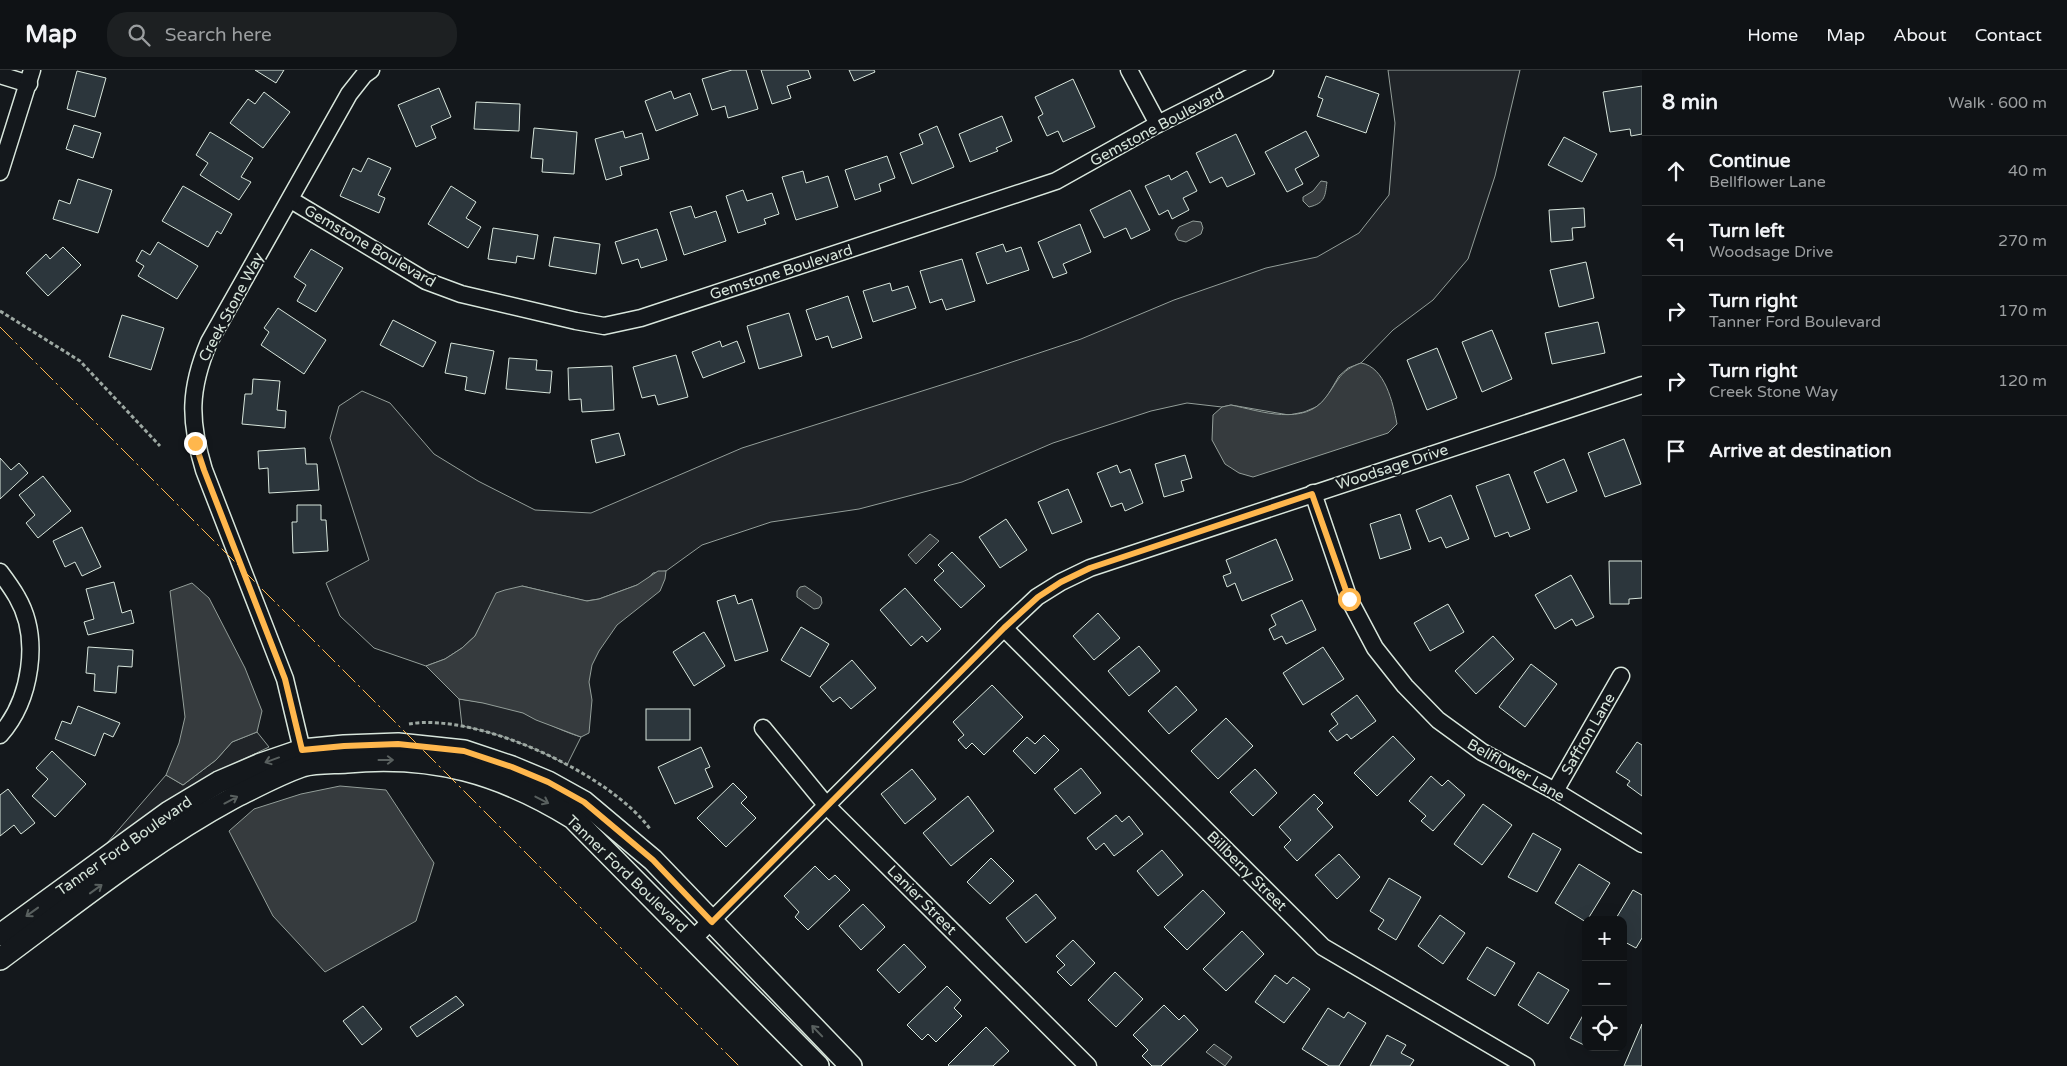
<!DOCTYPE html>
<meta charset="utf-8">
<style>
body{margin:0;font-family:"Varela Round",sans-serif;background:#1d2022;color:#f1f3f6}
.controls{position:absolute;right:15px;bottom:15px;display:grid;overflow:hidden;border-radius:10px;box-shadow:0 5px 20px #0002}
.controls button{width:45px;height:45px;display:grid;place-items:center;padding:0;border:0;border-bottom:1px solid #2f3234;background:#0f1215;color:#f1f3f6;font:25px sans-serif}
.stop{position:absolute;width:15px;height:15px;margin:-11px;border:4px solid #ffb74d;border-radius:50%;background:#fff}
.stop.end{background:#ffb74d;border-color:#fff;box-shadow:0 1px 5px #0008}
.list{margin:0;padding:0;list-style:none}
h2{display:flex;justify-content:space-between;align-items:center;height:65px;margin:0;padding:0 20px;font-size:21px}
h2 small{font-size:16px;font-weight:400;color:#9b9ea0}
.list li{display:grid;grid-template-columns:32px 1fr auto;gap:15px;align-items:center;box-sizing:border-box;height:70px;padding:0 20px;border-top:1px solid #2f3234}
.list b{display:block;font-size:19px;white-space:nowrap}
.list p{margin:0;font-size:16px;white-space:nowrap;color:#9b9ea0}
.list em{font-size:16px;font-style:normal;color:#9b9ea0}
.icon{flex:none;width:28px;height:28px;fill:none;stroke:currentColor;stroke-width:2;stroke-linecap:round;stroke-linejoin:round}
.map{position:relative;flex:none;width:1642px;height:996px;overflow:hidden}
header{display:flex;align-items:center;gap:30px;box-sizing:border-box;height:70px;padding:0 25px;background:#0f1215;border-bottom:1px solid #2f3234}
header strong{font-size:24px}
nav{display:flex;gap:28px;margin-inline-start:auto;font-size:18px}
.search{width:350px;height:45px;background:#1d2022;display:flex;align-items:center;gap:12px;box-sizing:border-box;padding:0 18px;border-radius:20px;color:#9b9ea0;font-size:19px}
main{display:flex}
aside{flex:1;background:#0f1215}
.map>svg:first-child{display:block}
</style>
<header>
<strong>Map</strong>
<div class="search"><svg class="icon" aria-label="search" viewBox="0 0 24 24"><circle cx="10" cy="10" r="6"/><path d="M15 15l6 6"/></svg>Search here</div>
<nav><a>Home</a><a>Map</a><a>About</a><a>Contact</a></nav>
</header>
<main>
<div class="map">
<svg width="1642" height="996" viewBox="0 0 1642 996">
<rect width="100%" height="100%" fill="#14181c"/>
<g fill="#202428" stroke="#939e99">
<polygon points="1388,0 1520,0 1495,106 1468,189 1433,230 1393,260 1361,293 1348,298 1339,306 1325,330 1316,337 1304,342 1289,345 1231,335 1222,337 1187,333 1151,341 1053,373 962,412 859,439 771,452 702,475 666,501 653,503 646,511 637,515 599,529 586,531 522,516 482,553 475,566 462,578 445,589 426,596 374,578 340,546 326,513 369,490 330,368 339,336 362,321 390,333 434,384 478,411 535,440 591,443 742,378 979,303 1081,269 1174,230 1266,198 1317,187 1359,163 1389,125 1395,53"/>
<path d="M459,629C480,632 504,635 524,643C543,651 561,661 581,667L567,695C534,677 499,663 462,656Z"/>
<polygon points="257,662 269,677 213,704 107,773 166,705 183,715 216,690 232,672"/>
</g>
<g fill="#363b3e" stroke="#939e99">
<path d="M1321,111L1327,112C1325,125 1326,133 1309,137L1303,131V127L1313,121Z"/>
<polygon points="1193,151 1201,152 1203,158 1201,164 1186,172 1178,170 1175,164 1179,157"/>
<path d="M1361,293C1385,297 1393,333 1397,354L1388,363L1253,407L1239,403L1225,394L1212,370L1213,345L1222,337L1231,335C1260,341 1305,357 1326,327C1339,310 1339,301 1361,293Z"/>
<polygon points="930,464 939,471 916,494 908,485"/>
<polygon points="658,501 666,501 665,509 660,521 617,555 599,581 592,595 589,612 592,630 589,663 581,667 536,650 523,643 483,633 459,629 426,596 445,589 462,578 475,566 496,523 505,520 522,516 587,531 599,529 637,515"/>
<polygon points="192,513 209,528 245,598 262,641 257,662 232,672 216,690 183,715 166,705 179,673 185,647 170,521"/>
<polygon points="805,516 821,527 822,533 819,538 814,539 797,527 797,521 800,517"/>
<polygon points="340,716 386,720 434,793 416,851 325,902 273,846 229,761 254,739 301,724"/>
<polygon points="1214,974 1232,987 1225,996 1206,982"/>
</g>
<g fill="#2c363c" stroke="#d8e6dc">
<polygon points="255,0 284,0 276,13"/>
<polygon points="732,0 746,0 758,39 728,48 725,36 712,40 702,9"/>
<polygon points="761,0 808,0 811,8 787,16 791,28 772,34"/>
<polygon points="849,0 874,0 875,2 854,11"/>
<polygon points="77,1 106,8 95,47 67,39"/>
<polygon points="1326,6 1379,24 1366,63 1317,46 1323,29 1318,27"/>
<polygon points="1073,9 1095,57 1063,72 1058,61 1047,66 1038,47 1043,44 1035,27"/>
<polygon points="1642,16 1642,64 1631,66 1630,59 1610,62 1603,22"/>
<polygon points="439,18 451,47 431,56 436,68 416,77 398,35"/>
<polygon points="671,21 674,29 690,23 698,45 656,61 645,31"/>
<polygon points="264,22 290,42 263,78 230,53 248,29 255,34"/>
<polygon points="476,32 520,34 519,61 474,59"/>
<polygon points="1002,46 1012,71 996,78 998,81 970,92 959,64"/>
<polygon points="74,55 101,63 93,88 66,79"/>
<polygon points="937,56 954,97 912,114 900,83 923,74 919,64"/>
<polygon points="534,58 577,62 574,104 542,102 543,89 531,88"/>
<polygon points="623,61 625,68 642,63 649,89 620,97 622,105 606,110 595,69"/>
<polygon points="1306,61 1319,86 1295,99 1303,114 1287,122 1265,82"/>
<polygon points="210,62 253,88 241,107 251,112 239,130 200,105 208,93 196,85"/>
<polygon points="1236,64 1255,104 1227,117 1222,107 1210,113 1196,83"/>
<polygon points="1564,67 1597,84 1582,112 1548,95"/>
<polygon points="887,86 895,108 879,114 881,121 855,130 845,100"/>
<polygon points="368,88 391,98 378,125 385,128 379,143 340,126 353,98 361,102"/>
<polygon points="803,101 806,113 828,106 838,137 796,150 782,107"/>
<polygon points="1187,101 1197,121 1183,128 1189,140 1172,149 1168,140 1159,145 1145,116 1169,105 1171,110"/>
<polygon points="78,109 112,120 98,163 53,149 59,130 70,134"/>
<polygon points="183,116 232,144 221,164 217,161 208,177 162,151"/>
<polygon points="451,116 476,132 466,148 481,157 468,178 428,154"/>
<polygon points="743,120 747,131 772,123 779,144 764,149 766,154 738,163 726,126"/>
<polygon points="1130,120 1150,160 1131,169 1126,158 1104,168 1090,140"/>
<polygon points="691,136 695,148 716,141 726,171 684,185 670,142"/>
<polygon points="1584,138 1585,157 1572,158 1573,170 1551,172 1549,140"/>
<polygon points="1080,154 1091,182 1063,194 1067,203 1053,208 1038,172"/>
<polygon points="493,158 538,165 534,189 517,186 516,193 488,189"/>
<polygon points="657,159 667,190 641,198 638,189 622,194 615,172"/>
<polygon points="554,167 600,174 596,204 549,196"/>
<polygon points="158,172 198,196 177,229 138,206 144,196 136,191 142,180 150,185"/>
<polygon points="1003,174 1006,182 1021,177 1029,200 987,214 976,183"/>
<polygon points="63,177 81,195 48,226 26,203 46,184 50,189"/>
<polygon points="311,179 343,198 316,242 297,231 306,215 294,207"/>
<polygon points="962,189 975,231 946,240 942,229 930,233 920,201"/>
<polygon points="1586,192 1594,228 1559,237 1550,200"/>
<polygon points="890,213 892,221 908,216 916,238 873,252 863,221"/>
<polygon points="848,226 862,268 832,278 828,266 816,270 806,240"/>
<polygon points="278,238 326,270 304,304 261,275 269,262 264,258"/>
<polygon points="789,243 802,286 759,299 747,256"/>
<polygon points="122,245 164,258 151,300 109,287"/>
<polygon points="393,250 436,272 423,297 380,275"/>
<polygon points="1598,252 1605,283 1552,294 1545,263"/>
<polygon points="1492,260 1512,309 1482,322 1462,272"/>
<polygon points="720,271 722,277 737,271 745,292 703,308 692,282"/>
<polygon points="451,273 494,281 485,324 465,320 467,307 445,303"/>
<polygon points="1437,278 1457,328 1427,340 1407,290"/>
<polygon points="676,285 688,327 658,335 655,325 642,328 633,297"/>
<polygon points="509,288 537,290 536,300 552,301 550,323 506,319"/>
<polygon points="612,296 614,340 582,342 581,329 569,330 568,298"/>
<polygon points="253,309 280,311 277,340 286,341 285,358 242,354 245,324 252,324"/>
<polygon points="619,363 625,385 596,393 591,370"/>
<polygon points="1624,369 1641,414 1605,427 1588,383"/>
<polygon points="305,378 306,394 317,394 319,420 269,423 268,398 259,399 258,381"/>
<polygon points="1185,385 1192,408 1181,411 1184,421 1164,427 1155,394"/>
<polygon points="0,388 11,400 19,393 28,403 0,429"/>
<polygon points="1564,389 1577,421 1547,433 1534,402"/>
<polygon points="1117,395 1120,403 1130,399 1143,433 1125,441 1122,433 1111,437 1097,403"/>
<polygon points="1509,404 1530,459 1510,467 1508,462 1495,467 1476,416"/>
<polygon points="43,406 71,441 38,468 26,453 35,445 19,425"/>
<polygon points="1068,419 1082,452 1052,464 1038,432"/>
<polygon points="1451,425 1469,469 1446,478 1441,467 1429,472 1416,440"/>
<polygon points="297,435 321,435 321,450 326,450 328,481 293,483 292,452 297,452"/>
<polygon points="1400,444 1411,479 1380,489 1370,454"/>
<polygon points="1006,449 1027,480 1000,498 979,467"/>
<polygon points="82,457 101,497 82,506 75,492 65,497 53,471"/>
<polygon points="1276,469 1293,510 1242,531 1235,513 1227,517 1223,506 1231,503 1226,490"/>
<polygon points="952,482 985,516 961,538 934,510 944,501 938,495"/>
<polygon points="1609,491 1642,491 1642,528 1629,529 1629,534 1610,534"/>
<polygon points="1571,505 1594,547 1576,556 1572,549 1555,559 1535,525"/>
<polygon points="114,512 122,543 131,540 134,553 88,565 84,552 94,549 86,519"/>
<polygon points="905,518 941,559 927,572 922,566 911,576 880,540"/>
<polygon points="735,525 738,534 752,529 768,581 735,591 717,531"/>
<polygon points="1302,530 1316,560 1286,574 1282,566 1274,570 1269,559 1276,555 1271,545"/>
<polygon points="1448,534 1464,562 1430,581 1414,553"/>
<polygon points="1098,543 1120,568 1094,590 1073,566"/>
<polygon points="801,557 829,574 810,607 781,590"/>
<polygon points="704,562 725,596 694,616 673,582"/>
<polygon points="1493,566 1514,589 1476,624 1455,601"/>
<polygon points="1139,576 1160,601 1129,626 1108,601"/>
<polygon points="88,577 133,580 132,597 118,596 116,623 94,621 95,604 86,603"/>
<polygon points="1323,577 1344,609 1303,635 1283,603"/>
<polygon points="852,590 876,618 851,639 840,627 833,632 820,617"/>
<polygon points="1531,594 1557,614 1525,657 1499,637"/>
<polygon points="992,615 1023,647 984,685 972,673 966,679 958,670 964,665 953,652"/>
<polygon points="1176,616 1197,640 1169,664 1148,641"/>
<polygon points="1357,625 1376,651 1351,669 1347,664 1337,671 1329,661 1338,654 1331,644"/>
<polygon points="78,636 120,653 113,667 104,663 95,686 55,669 62,651 71,654"/>
<rect x="646" y="639" width="44" height="31"/>
<polygon points="1226,648 1253,676 1218,709 1191,681"/>
<polygon points="1044,665 1059,680 1035,704 1013,681 1027,667 1035,674"/>
<polygon points="1393,666 1415,689 1377,726 1354,703"/>
<polygon points="1637,672 1642,675 1642,726 1627,715 1630,711 1616,702"/>
<polygon points="701,677 710,697 705,699 713,717 675,734 658,697"/>
<polygon points="52,681 86,714 55,747 32,726 48,709 36,698"/>
<polygon points="1081,698 1101,723 1075,744 1054,719"/>
<polygon points="912,699 936,729 905,754 881,724"/>
<polygon points="1255,699 1277,723 1253,746 1230,722"/>
<polygon points="1431,706 1442,716 1448,710 1465,725 1433,761 1421,751 1426,746 1409,731"/>
<polygon points="733,713 747,727 741,733 756,748 726,777 697,748"/>
<polygon points="8,719 35,753 21,764 14,755 0,766 0,725"/>
<polygon points="1314,724 1323,733 1317,739 1333,757 1297,791 1284,777 1291,770 1279,757"/>
<polygon points="968,726 994,761 951,796 923,763"/>
<polygon points="1483,734 1512,755 1482,795 1454,774"/>
<polygon points="1116,745 1122,752 1129,746 1143,764 1114,786 1104,773 1096,780 1087,768"/>
<polygon points="1533,763 1561,779 1537,822 1508,807"/>
<polygon points="1162,780 1183,805 1158,826 1137,801"/>
<polygon points="1339,784 1360,807 1337,829 1315,805"/>
<polygon points="991,788 1014,811 990,834 967,812"/>
<polygon points="1579,794 1610,813 1586,852 1555,833"/>
<polygon points="815,796 829,810 835,805 850,820 808,860 795,847 799,842 784,826"/>
<polygon points="1389,808 1421,827 1396,870 1378,859 1384,850 1370,841"/>
<polygon points="1203,820 1225,843 1187,880 1164,857"/>
<polygon points="1633,820 1642,825 1642,868 1636,878 1623,871 1623,850 1615,850"/>
<polygon points="1036,824 1056,848 1026,873 1006,848"/>
<polygon points="863,834 885,857 861,880 839,856"/>
<polygon points="1440,845 1465,863 1443,894 1418,876"/>
<polygon points="1242,861 1264,884 1226,921 1203,899"/>
<polygon points="1073,870 1095,893 1071,916 1057,902 1065,895 1056,886"/>
<polygon points="904,874 926,897 899,923 877,900"/>
<polygon points="1487,877 1515,893 1495,926 1467,909"/>
<polygon points="1115,902 1143,929 1116,957 1088,930"/>
<polygon points="1538,902 1569,920 1548,954 1518,935"/>
<polygon points="1275,905 1287,914 1293,907 1310,919 1284,953 1255,932"/>
<polygon points="947,916 961,930 954,938 962,946 936,972 928,964 922,970 907,955"/>
<polygon points="456,926 464,935 417,967 410,957"/>
<polygon points="1164,935 1179,950 1184,945 1198,960 1161,996 1152,996 1142,986 1148,980 1133,965"/>
<polygon points="363,936 382,959 362,975 343,951"/>
<polygon points="1328,938 1344,948 1348,942 1366,953 1339,996 1329,996 1302,979"/>
<polygon points="1586,940 1586,976 1570,968"/>
<polygon points="1642,954 1642,996 1624,996"/>
<polygon points="986,957 1009,981 993,996 949,996 948,995"/>
<polygon points="1387,965 1406,975 1401,983 1414,990 1410,996 1370,996"/>
</g>
<g fill="none" stroke-linecap="round" stroke-linejoin="round">
<g stroke="#d8e6dc" stroke-width="19">
<g id="minor">
<polyline points="1129,0 1158,54"/>
<polyline points="0,5 29,14"/>
<polyline points="0,102 32,0"/>
<polyline points="291,130 426,211 461,224 576,251 604,256 641,248 1056,111 1158,54 1265,0"/>
<polyline points="1313,423 1349,529 1375,578 1405,616 1438,650 1482,682 1555,721 1642,774"/>
<path d="M0,502C6,510 12,518 17,527C41,568 31,630 0,665"/>
<polyline points="1004,558 1323,877 1526,996"/>
<polyline points="763,658 827,736 1088,996"/>
<path d="M303,691L302,680L285,609L204,400C189,351 189,319 209,272L349,24L364,5L371,0"/>
<polyline points="1555,721 1621,606"/>
<polyline points="693,869 1004,558 1037,527 1061,512 1090,498 1642,315"/>
</g>
</g>
<g stroke="#d8e6dc" stroke-width="24">
<g id="tertiary">
<polyline points="0,865 169,742 219,712 261,694 302,680 344,676 398,674 464,681 512,697 548,712 584,732 653,790 851,996"/>
<path d="M0,889C76,833 150,773 233,728C255,717 279,704 302,696C315,692 333,693 347,692C433,684 500,703 573,748L818,996"/>
</g>
</g>
<g stroke="#9da8a2" stroke-width="3" stroke-dasharray="4 2.5" stroke-linecap="butt">
<polyline points="0,241 80,291 160,376"/>
<path d="M409,654C477,642 610,704 650,759"/>
</g>
<use href="#minor" stroke="#14181c" stroke-width="16"/>
<use href="#tertiary" stroke="#14181c" stroke-width="21"/>
<polyline stroke="#ffb74d" stroke-width="1" stroke-dasharray="18 4 2.5 4" stroke-linecap="butt" points="0,257 739,996"/>
</g>
<defs><path id="oneway-shaft" d="M-6 0H5M1.5-3L5.5 0L1.5 3" fill="none" stroke-width="1.6" stroke-linecap="round" stroke-linejoin="round" transform="scale(1.25)"/></defs>
<g stroke="#59605f">
<use href="#oneway-shaft" transform="translate(272 690) rotate(160)"/>
<use href="#oneway-shaft" transform="translate(386 690)"/>
<use href="#oneway-shaft" transform="translate(231 730) rotate(-28)"/>
<use href="#oneway-shaft" transform="translate(542 730) rotate(27)"/>
<use href="#oneway-shaft" transform="translate(96 819) rotate(-36)"/>
<use href="#oneway-shaft" transform="translate(32 842) rotate(144)"/>
<use href="#oneway-shaft" transform="translate(817 961) rotate(-134)"/>
</g>
<g fill="none" stroke-linecap="round" stroke-linejoin="round">
<polyline stroke="#ffb74d" stroke-width="6" points="195,373 204,400 285,609 302,680 344,676 398,674 464,681 512,697 548,712 584,732 653,790 712,852 1004,558 1038,527 1061,512 1090,498 1312,424 1349,529"/>
</g>
<g text-anchor="middle" stroke-width="4" stroke-linejoin="round" paint-order="stroke">
<g font-size="15" fill="#d8e6dc" stroke="#14181c">
<text transform="translate(1157 57) rotate(-28)" y="5">Gemstone Boulevard</text>
<text transform="translate(370 176) rotate(30)" y="5">Gemstone Boulevard</text>
<text transform="translate(781 202) rotate(-18)" y="5">Gemstone Boulevard</text>
<text transform="translate(231 237) rotate(-62)" y="5">Creek Stone Way</text>
<text transform="translate(1392 397) rotate(-18)" y="5">Woodsage Drive</text>
<text transform="translate(1588 664) rotate(-60)" y="5">Saffron Lane</text>
<text transform="translate(1516 700) rotate(30)" y="5">Bellflower Lane</text>
<text transform="translate(124 776) rotate(-35)" y="5">Tanner Ford Boulevard</text>
<text transform="translate(1247 801) rotate(45)" y="5">Billberry Street</text>
<text transform="translate(627 804) rotate(44)" y="5">Tanner Ford Boulevard</text>
<text transform="translate(922 830) rotate(45)" y="5">Lanier Street</text>
</g>
</g>
</svg>
<div class="controls">
<button>+</button>
<button>−</button>
<button><svg class="icon" aria-label="locate" viewBox="0 0 24 24"><circle cx="12" cy="12" r="6"/><path d="M12 2v4M12 18v4M2 12h4M18 12h4"/></svg></button>
</div>
<div class="stop" style="left:1349px;top:529px"></div>
<div class="stop end" style="left:195px;top:373px"></div>
</div>
<aside>
<h2>8 min<small>Walk · 600 m</small></h2>
<ul class="list">
<li><svg class="icon" aria-label="ahead" viewBox="0 0 24 24"><path d="M12 20V5M6 11l6-6 6 6"/></svg><div><b>Continue</b><p>Bellflower Lane</p></div><em>40 m</em></li>
<li><svg class="icon" aria-label="left" viewBox="0 0 24 24"><path d="M17 20v-9H6M10 6l-5 5 5 5"/></svg><div><b>Turn left</b><p>Woodsage Drive</p></div><em>270 m</em></li>
<li><svg class="icon" aria-label="right" viewBox="0 0 24 24"><path d="M7 20v-9h11M14 6l5 5-5 5"/></svg><div><b>Turn right</b><p>Tanner Ford Boulevard</p></div><em>170 m</em></li>
<li><svg class="icon" aria-label="right" viewBox="0 0 24 24"><path d="M7 20v-9h11M14 6l5 5-5 5"/></svg><div><b>Turn right</b><p>Creek Stone Way</p></div><em>120 m</em></li>
<li><svg class="icon" aria-label="arrive" viewBox="0 0 24 24"><path d="M6 21V4h12l-3 4 3 4H6"/></svg><div><b>Arrive at destination</b></div></li>
</ul>
</aside>
</main>
